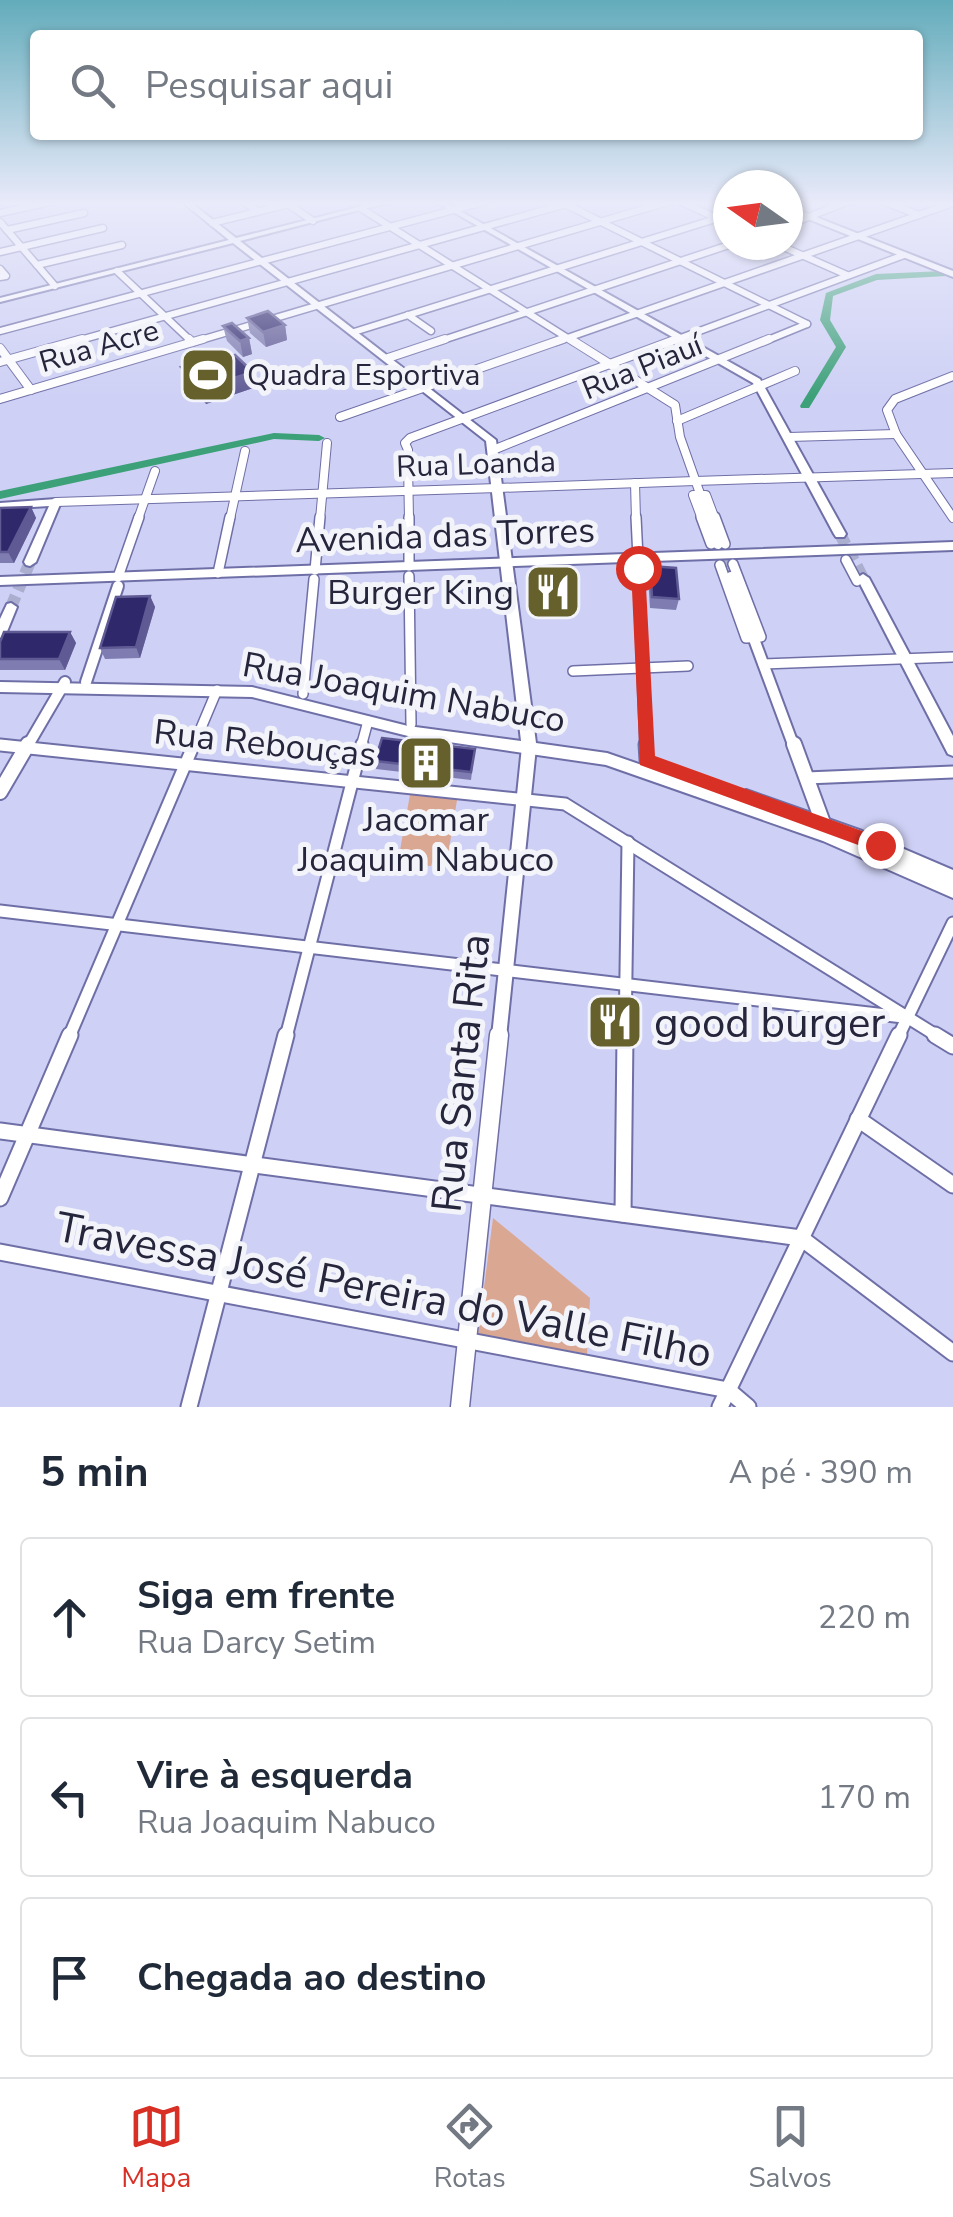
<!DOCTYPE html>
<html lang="pt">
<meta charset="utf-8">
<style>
body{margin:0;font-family:"Nunito Sans",sans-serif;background:#f2f2f3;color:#1f2937}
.compass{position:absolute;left:713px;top:170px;width:90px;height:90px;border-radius:50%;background:#fff;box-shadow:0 2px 8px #0004;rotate:284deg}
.stop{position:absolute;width:30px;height:30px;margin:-22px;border:8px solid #d93025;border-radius:50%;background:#fff}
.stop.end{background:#d93025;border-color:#fff;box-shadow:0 2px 10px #0008}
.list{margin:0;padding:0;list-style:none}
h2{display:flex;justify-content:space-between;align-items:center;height:130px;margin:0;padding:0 40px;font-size:42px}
h2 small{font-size:32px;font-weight:400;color:#747a83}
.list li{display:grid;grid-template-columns:65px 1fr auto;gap:30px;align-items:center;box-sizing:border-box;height:160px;margin:0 20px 20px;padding:0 20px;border:2px solid #e0e1e3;border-radius:10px}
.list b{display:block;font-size:38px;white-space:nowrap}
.list p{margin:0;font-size:32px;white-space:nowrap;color:#747a83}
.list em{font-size:32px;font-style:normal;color:#747a83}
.icon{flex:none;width:55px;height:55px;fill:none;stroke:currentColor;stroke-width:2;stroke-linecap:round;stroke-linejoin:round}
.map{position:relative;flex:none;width:953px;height:1407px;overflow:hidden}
.search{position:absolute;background:#fff;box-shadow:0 2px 8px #0004;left:30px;right:30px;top:30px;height:110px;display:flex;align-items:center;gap:25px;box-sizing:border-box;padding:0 35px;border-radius:10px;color:#747a83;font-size:38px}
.sheet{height:670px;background:#fff}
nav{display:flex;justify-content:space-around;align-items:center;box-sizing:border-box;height:140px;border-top:2px solid #e0e1e3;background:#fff;font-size:28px;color:#747a83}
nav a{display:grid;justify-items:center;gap:5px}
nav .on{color:#d93025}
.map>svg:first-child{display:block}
</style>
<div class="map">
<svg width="953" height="1407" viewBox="0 0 953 1407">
<rect width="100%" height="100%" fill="#ced0f5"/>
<g fill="#daa792">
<polygon points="411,789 458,794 447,861 433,860 431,866 415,865 415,858 399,856"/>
<polygon points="493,1218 590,1298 587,1354 478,1334"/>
</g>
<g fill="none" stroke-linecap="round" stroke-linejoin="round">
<g fill="#3ca078" fill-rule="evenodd">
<polygon points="943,271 946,272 946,276 877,280 833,296 830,320 846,347 809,408 801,408 800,406 836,347 820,320 826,293 876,274"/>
<polygon points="274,433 319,435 325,438 319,441 274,439 0,499 0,491"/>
</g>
<polyline stroke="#acaed0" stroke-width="10" stroke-dasharray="10 5" stroke-linecap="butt" points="718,544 731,577"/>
<g stroke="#acaed0" stroke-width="12" stroke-dasharray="12 6" stroke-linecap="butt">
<polyline points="840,534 863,578"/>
<polyline points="11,607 30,562"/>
</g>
<g stroke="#6f6fa7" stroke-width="9">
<g id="minor-far4">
<polyline points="243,201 258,212"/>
<polyline points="679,201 728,223"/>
<polyline points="882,201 919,215"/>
<polyline points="288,204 313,221"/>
<polyline points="565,204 807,324"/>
<polyline points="0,213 54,201"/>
<polyline points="0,222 55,286"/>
<polyline points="212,223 301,201"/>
<polyline points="788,225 849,201"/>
<polyline points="7,230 84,213"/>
<polyline points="779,245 847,275"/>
<polyline points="0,252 103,228"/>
<polyline points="37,265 122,245"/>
<polyline points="0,269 6,276 0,277"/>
<polyline points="117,271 192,342"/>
<polyline points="408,315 431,331"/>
<polyline points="0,331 487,201"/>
<polyline points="73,342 577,201"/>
<polyline points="194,342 671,201"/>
<polyline points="437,342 729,245"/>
<polyline points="556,342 953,203"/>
<polyline points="670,342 904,255"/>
<polyline points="763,342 807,324"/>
</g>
</g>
<g stroke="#6f6fa7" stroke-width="10">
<g id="minor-far3">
<polyline points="189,339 192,342"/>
<polyline points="0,348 31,390"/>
<polyline points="388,358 445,339"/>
<polyline points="0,362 82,339"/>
<polyline points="953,376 895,399 887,410 896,434 953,518"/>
<polyline points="0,399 203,339"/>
<polyline points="340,417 563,339"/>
<polyline points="677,421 795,371"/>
<polyline points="789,437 896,434"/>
<polyline points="408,450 405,443 410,438 677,339"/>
<polyline points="493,450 769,339"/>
<polyline points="408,463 409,519"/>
<polyline points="695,481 953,473"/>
<polyline points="635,483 636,519"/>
<polyline points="56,502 498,488"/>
<polyline points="138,519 155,471"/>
<polyline points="230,519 245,451"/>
<polyline points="320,519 327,443"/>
<polyline points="702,519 693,495 706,495 715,519"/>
</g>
</g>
<g stroke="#6f6fa7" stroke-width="12">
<g id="minor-far2">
<polyline points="409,517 409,566"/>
<polyline points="636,517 638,558"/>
<polyline points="701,517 711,544"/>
<polyline points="715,517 725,544"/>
<polyline points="846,560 857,581"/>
<polyline points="720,565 746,638 761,637 733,564"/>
<polyline points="638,568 645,747"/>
<polyline points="315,570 320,517"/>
<polyline points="218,573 230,517"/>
<polyline points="409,576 411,724"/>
<polyline points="118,577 139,517"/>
<polyline points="763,664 953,657"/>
<polyline points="573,671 688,666"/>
<polyline points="303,694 314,579"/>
<polyline points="0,745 17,747"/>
<polyline points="193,747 217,690"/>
<polyline points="361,747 368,721"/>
</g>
</g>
<g stroke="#6f6fa7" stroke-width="15">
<g id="minor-far1">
<polyline points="645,744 646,760"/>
<polyline points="0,745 565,804 939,1037"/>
<polyline points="806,778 953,772"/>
<polyline points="0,911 903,1017"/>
<polyline points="69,1037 194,744"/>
<polyline points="286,1037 362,744"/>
<polyline points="625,1037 628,842"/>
<polyline points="898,1037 953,923"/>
</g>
</g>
<g stroke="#6f6fa7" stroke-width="19">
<g id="minor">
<polyline points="935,1035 953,1046"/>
<polyline points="858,1119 953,1185"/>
<polyline points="0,1131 801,1238 953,1353"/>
<polyline points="0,1198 70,1035"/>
<polyline points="623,1214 625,1035"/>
<polyline points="0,1252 728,1390 748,1407"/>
<polyline points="189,1407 286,1035"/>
<polyline points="720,1407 899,1035"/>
</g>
</g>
<g stroke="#6f6fa7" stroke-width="9">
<g id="tertiary-far4">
<polyline points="362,209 574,342"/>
<polyline points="354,332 728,215"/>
</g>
</g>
<g stroke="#6f6fa7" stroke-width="10">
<g id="tertiary-far3">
<polyline points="570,339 675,405 680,437 709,519"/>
<polyline points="498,488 695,481"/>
</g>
</g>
<g stroke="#6f6fa7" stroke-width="14">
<g id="tertiary-far2">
<polyline points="708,517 718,544"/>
<polyline points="731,577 794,747"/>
<polyline points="86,682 118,586"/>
<polyline points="27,747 65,682"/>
</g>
</g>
<g stroke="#6f6fa7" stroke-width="18">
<g id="tertiary-far1">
<polyline points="794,744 823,823"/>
<polyline points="0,792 28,744"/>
<polyline points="499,1037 529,747"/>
</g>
</g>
<g stroke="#6f6fa7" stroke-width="21">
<polyline id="tertiary" points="460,1407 499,1035"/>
</g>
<g stroke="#6f6fa7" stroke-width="4">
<g id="secondary">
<polygon points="181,201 189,201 236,238 382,201 394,201 240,241 496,440 536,743 607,753 740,799 738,796 741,792 746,790 862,831 953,870 953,898 823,841 606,765 408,736 252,697 0,692 0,682 252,687 408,726 521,741 486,441 233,243 0,302 0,298 229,240"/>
<polygon points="434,201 442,201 760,379 846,534 844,537 836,537 834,534 753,383"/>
<polygon points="56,499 61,502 36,562 30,566 26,565 24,562 49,506 0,509 0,503"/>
<polygon points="863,574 869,578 953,736 953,756 948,754 857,578"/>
<polygon points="11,603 17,607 6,634 0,638 0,619 7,604"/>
</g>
</g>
<g stroke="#6f6fa7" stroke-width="4">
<polygon id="primary" points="788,206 953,271 953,277 788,211"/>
</g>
<g stroke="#6f6fa7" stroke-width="4">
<polygon id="trunk" points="953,542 953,550 0,585 0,577"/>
</g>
<use href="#minor-far4" stroke="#fff" stroke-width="6"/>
<use href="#minor-far3" stroke="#fff" stroke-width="8"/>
<use href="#minor-far2" stroke="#fff" stroke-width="9"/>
<use href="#minor-far1" stroke="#fff" stroke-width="11"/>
<use href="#minor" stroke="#fff" stroke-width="15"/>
<use href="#tertiary-far4" stroke="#fff" stroke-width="6"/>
<use href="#tertiary-far3" stroke="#fff" stroke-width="8"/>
<use href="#tertiary-far2" stroke="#fff" stroke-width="10"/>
<use href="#tertiary-far1" stroke="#fff" stroke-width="14"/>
<use href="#tertiary" stroke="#fff" stroke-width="18"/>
<use href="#secondary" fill="#fff" fill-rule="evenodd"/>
<use href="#primary" fill="#fff" fill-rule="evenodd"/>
<use href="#trunk" fill="#fff" fill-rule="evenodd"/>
</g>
<g fill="#7e7cb0">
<polygon points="247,318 285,325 287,340 266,347 250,333"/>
<polygon points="223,326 249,338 252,354 243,357 227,341"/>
<polygon points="199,366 256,387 206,404 185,382 181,367"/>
<polygon points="31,507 36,518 14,563 0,563 0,508"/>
<polygon points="650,566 679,599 676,610 650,608 648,577"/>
<polygon points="150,596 155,607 140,658 105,659 100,648"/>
<polygon points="70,632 76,643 65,670 0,670 0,642"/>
<polygon points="475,749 471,780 376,769 375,761"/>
</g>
<g fill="#5f5a94">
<polygon points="285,325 287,340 266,347 263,332"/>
<polygon points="249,338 252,354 243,357 240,341"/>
<polygon points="253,372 256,387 206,404 202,388"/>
<polygon points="31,507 36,518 14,563 8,552"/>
<polygon points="150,596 155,607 140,658 136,647"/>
<polygon points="70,632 76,643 65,670 59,659"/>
</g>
<g fill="#2f286b" stroke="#5f5a94" stroke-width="2.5">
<polygon points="268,311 285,325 263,332 247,318"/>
<polygon points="232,323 249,338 240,341 223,326"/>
<polygon points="235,355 253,372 202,388 181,367 195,362 199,366"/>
<polygon points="31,507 8,552 0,552 0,508"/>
<polygon points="650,566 676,568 679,599 652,597"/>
<polygon points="150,596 136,647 100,648 116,597"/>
<polygon points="4,632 70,632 59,659 0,659 0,642"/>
<polygon points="382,738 475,749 471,772 375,761"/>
</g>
<linearGradient id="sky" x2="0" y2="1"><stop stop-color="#63acbb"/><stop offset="0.51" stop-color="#e9eafa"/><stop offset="1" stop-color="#e9eafa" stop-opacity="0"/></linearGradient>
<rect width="953" height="398" fill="url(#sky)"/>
<polygon fill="#d93025" points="638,563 645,568 655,756 887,840 887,851 880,853 640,765 631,568"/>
<defs>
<g id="stadium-square" transform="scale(2.875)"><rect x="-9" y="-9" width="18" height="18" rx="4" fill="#65602c" stroke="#f3f4fa"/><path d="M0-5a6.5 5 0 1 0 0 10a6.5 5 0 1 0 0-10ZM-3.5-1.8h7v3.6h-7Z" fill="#fff"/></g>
<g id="restaurant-square" transform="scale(2.875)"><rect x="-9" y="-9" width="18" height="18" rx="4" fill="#65602c" stroke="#f3f4fa"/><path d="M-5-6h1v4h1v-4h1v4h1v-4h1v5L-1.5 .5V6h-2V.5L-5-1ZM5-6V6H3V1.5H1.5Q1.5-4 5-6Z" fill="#fff"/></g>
<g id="building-square" transform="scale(2.875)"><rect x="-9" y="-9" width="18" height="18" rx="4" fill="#65602c" stroke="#f3f4fa"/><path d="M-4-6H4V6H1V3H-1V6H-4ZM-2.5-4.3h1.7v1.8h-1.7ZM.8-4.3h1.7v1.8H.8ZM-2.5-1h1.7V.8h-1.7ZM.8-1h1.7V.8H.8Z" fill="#fff"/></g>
</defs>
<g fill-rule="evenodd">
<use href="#stadium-square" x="208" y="375"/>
<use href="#restaurant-square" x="553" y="592"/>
<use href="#building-square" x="426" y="763"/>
<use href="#restaurant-square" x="615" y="1022"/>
</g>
<g text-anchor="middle" stroke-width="10" stroke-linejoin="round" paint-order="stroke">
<g font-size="30" fill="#25253c" stroke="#f3f4fa">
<text transform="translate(99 346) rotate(-16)" y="10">Rua Acre</text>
<text transform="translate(642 367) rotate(-22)" y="10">Rua Piauí</text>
<text transform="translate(476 464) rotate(-2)" y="10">Rua Loanda</text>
</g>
<g font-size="30" fill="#25253c" stroke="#f3f4fa" text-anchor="start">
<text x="247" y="385">Quadra Esportiva</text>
</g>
<g font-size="35" fill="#25253c" stroke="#f3f4fa">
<text transform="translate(445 535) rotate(-2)" y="12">Avenida das Torres</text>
<text transform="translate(404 692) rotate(10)" y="12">Rua Joaquim Nabuco</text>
<text transform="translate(265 743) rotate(6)" y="12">Rua Rebouças</text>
</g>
<g font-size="35" fill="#25253c" stroke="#f3f4fa" text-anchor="end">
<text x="514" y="604">Burger King</text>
<text x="426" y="831" text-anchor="middle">Jacomar<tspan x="426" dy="40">Joaquim Nabuco</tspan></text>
</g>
<g font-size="42" fill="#25253c" stroke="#f3f4fa" text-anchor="start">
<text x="654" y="1037">good burger</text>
</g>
<g font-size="42" fill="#25253c" stroke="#f3f4fa">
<text transform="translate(460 1073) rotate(-84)" y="15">Rua Santa Rita</text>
<text transform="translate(384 1289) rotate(11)" y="15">Travessa José Pereira do Valle Filho</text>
</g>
</g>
</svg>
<svg class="compass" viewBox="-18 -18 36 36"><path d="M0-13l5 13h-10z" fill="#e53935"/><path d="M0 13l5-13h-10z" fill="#747a83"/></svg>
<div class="stop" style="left:638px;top:568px"></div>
<div class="stop end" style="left:880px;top:845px"></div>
<div class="search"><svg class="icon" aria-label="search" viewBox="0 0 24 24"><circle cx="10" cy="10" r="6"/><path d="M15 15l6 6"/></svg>Pesquisar aqui</div>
</div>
<section class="sheet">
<h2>5 min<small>A pé · 390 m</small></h2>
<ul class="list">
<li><svg class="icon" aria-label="ahead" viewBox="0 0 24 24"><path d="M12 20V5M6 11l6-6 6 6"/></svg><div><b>Siga em frente</b><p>Rua Darcy Setim</p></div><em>220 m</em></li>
<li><svg class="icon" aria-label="left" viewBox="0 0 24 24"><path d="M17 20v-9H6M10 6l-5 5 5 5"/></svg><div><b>Vire à esquerda</b><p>Rua Joaquim Nabuco</p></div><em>170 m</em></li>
<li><svg class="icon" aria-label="arrive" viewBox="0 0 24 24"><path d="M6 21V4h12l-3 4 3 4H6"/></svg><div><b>Chegada ao destino</b></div></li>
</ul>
</section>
<nav>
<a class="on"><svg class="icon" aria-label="map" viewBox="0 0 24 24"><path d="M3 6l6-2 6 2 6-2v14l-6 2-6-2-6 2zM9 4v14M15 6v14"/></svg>Mapa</a>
<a><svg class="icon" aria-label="directions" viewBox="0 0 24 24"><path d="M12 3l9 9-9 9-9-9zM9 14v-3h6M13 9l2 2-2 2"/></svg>Rotas</a>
<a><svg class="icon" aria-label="saved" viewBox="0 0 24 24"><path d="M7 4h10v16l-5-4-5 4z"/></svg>Salvos</a>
</nav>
